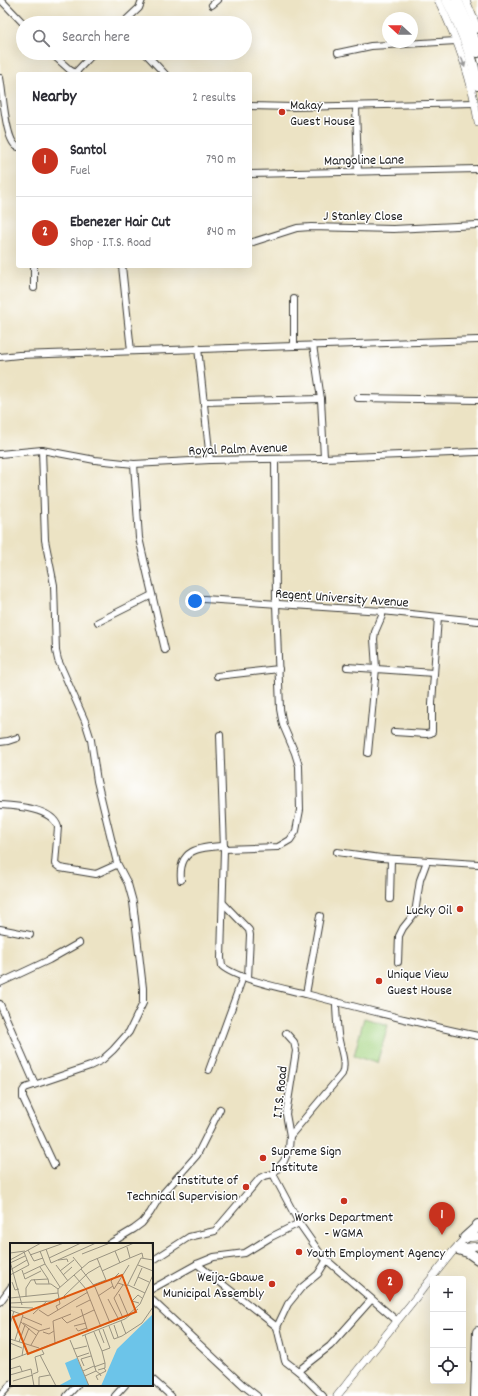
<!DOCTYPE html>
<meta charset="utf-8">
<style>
body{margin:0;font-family:Dekko,sans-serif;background:#f2f2f3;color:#2b2b33}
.controls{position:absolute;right:12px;bottom:12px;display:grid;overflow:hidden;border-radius:4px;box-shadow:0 4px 16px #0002}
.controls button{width:36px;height:36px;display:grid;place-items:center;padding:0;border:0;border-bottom:1px solid #e1e1e2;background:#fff;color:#2b2b33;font:20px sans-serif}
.compass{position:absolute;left:382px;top:12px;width:36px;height:36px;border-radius:50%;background:#fff;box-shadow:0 4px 16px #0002;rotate:291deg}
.you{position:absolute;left:195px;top:601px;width:14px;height:14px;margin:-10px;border:3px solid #fff;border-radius:50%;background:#1a73e8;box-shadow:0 0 0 6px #1a73e833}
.badge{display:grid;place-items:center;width:26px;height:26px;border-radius:50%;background:#c8321e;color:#fff;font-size:13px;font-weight:700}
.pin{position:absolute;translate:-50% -33px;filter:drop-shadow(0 1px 2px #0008)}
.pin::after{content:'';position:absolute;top:21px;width:14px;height:12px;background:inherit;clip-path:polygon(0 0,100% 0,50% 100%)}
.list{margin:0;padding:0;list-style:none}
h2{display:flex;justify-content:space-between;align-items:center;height:52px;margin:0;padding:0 16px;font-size:17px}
h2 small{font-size:13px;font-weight:400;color:#7c7c81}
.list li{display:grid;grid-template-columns:26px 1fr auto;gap:12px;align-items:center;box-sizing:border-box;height:72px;padding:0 16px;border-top:1px solid #e1e1e2}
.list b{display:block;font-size:15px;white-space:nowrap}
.list p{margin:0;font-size:13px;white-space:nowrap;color:#7c7c81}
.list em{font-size:13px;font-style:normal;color:#7c7c81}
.icon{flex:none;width:22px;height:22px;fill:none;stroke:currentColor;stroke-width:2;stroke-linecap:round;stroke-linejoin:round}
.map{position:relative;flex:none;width:478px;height:1396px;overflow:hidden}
.search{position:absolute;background:#fff;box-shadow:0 4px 16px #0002;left:16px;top:16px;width:236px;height:44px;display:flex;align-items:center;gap:10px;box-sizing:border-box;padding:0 14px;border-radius:22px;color:#7c7c81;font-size:15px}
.panel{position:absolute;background:#fff;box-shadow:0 4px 16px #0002;left:16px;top:72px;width:236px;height:196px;border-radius:4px}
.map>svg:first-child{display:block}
</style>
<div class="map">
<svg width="478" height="1396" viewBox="0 0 478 1396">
<rect width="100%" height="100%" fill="#fff"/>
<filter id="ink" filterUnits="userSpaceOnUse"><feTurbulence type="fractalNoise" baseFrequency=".025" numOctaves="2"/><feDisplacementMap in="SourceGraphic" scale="8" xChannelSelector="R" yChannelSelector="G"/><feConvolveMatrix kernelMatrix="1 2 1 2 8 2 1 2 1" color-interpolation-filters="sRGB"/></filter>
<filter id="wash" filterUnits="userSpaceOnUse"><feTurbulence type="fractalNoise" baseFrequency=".012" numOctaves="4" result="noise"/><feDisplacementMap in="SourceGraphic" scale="16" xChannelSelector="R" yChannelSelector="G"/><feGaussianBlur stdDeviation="0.9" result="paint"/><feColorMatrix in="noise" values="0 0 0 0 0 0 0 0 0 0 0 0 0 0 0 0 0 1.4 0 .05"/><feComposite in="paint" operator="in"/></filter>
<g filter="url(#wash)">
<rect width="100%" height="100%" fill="#ece3c4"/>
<polygon fill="#a6d583" stroke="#617850" points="364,1018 388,1025 377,1063 354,1056"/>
</g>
<g filter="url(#ink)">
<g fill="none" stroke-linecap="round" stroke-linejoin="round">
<g stroke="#3b3a35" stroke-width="8">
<g id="minor">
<polyline points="1,0 23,23"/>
<polyline points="212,5 218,0"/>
<polyline points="123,23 139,8 142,0"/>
<polyline points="51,53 70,70 77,74"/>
<polyline points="145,53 165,74"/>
<polyline points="338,53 371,46 456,41"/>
<polyline points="75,73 94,53"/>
<path d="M0,78C3,91 5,143 18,147"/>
<polyline points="250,106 293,107 475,103"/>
<polyline points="356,106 358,171"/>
<polyline points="250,174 478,169"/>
<polyline points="250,243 297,228 311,227 393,229 478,225"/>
<polyline points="34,266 34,288"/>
<polyline points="122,266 131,351"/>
<polyline points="294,345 294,299"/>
<polyline points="313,345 321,399 324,458"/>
<polyline points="198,348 210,460"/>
<polyline points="0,357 19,355 478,340"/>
<polyline points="358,398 478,400"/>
<polyline points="204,402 321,399"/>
<polyline points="42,450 45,540 54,585 56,651 58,660 85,721 91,740 97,781 117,863 128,884 133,902 143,988 143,1003 129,1032 113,1050 102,1060 90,1066 25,1088 23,1091 23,1098 54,1165"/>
<polyline points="0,454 42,450 95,460 134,464 210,460 324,458 478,452"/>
<polyline points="134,464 139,538 165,650"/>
<polyline points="204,599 382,611 478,621"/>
<polyline points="98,622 152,595"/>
<polyline points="347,667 434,673"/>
<polyline points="217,676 279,669"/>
<polyline points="394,732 426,734 431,733 432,732 432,703 438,617"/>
<path d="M220,735L224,849L221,958L222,966C237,979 285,989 306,994C363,1009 420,1024 478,1036"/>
<polyline points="0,742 8,741 17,738"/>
<polyline points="368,753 376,668 374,639 375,632 382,616 382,611"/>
<path d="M0,805C17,806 52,808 58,827L55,864L60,868L96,874L116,865L117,863"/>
<polyline points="224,849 278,847 290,840 296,831 300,810 299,766 295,753 283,725 280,709 276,604 275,459"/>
<polyline points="337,852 381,858 478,864"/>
<path d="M181,880C178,849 199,847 224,846"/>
<polyline points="390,899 391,859"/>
<polyline points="223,903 249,930 250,935 248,978"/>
<polyline points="0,929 30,935"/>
<polyline points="398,962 399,936 403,928 415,913 420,880 427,861"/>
<polyline points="0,983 49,960 79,943"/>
<polyline points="306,994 320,916"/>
<polyline points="0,1004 35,1084"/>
<polyline points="286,1033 294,1042 296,1051 286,1114 290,1136 289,1149 284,1161 273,1174 299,1223 322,1256 396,1320"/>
<polyline points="209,1070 243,977"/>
<path d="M290,1136L342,1074C347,1061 339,1047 338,1034C337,1023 336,1013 336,1002"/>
<polyline points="109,1244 134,1229 142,1223 150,1213 159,1198 197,1155 220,1109"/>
<polyline points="152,1261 189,1237 215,1231 260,1178 264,1176 273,1174"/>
<polyline points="197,1264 277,1327 285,1361 298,1371 323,1396"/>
<polyline points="152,1289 197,1264 214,1257 245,1253 271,1237 299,1223"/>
<polyline points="152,1300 244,1386 257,1396"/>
<polyline points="0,1302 11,1287"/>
<polyline points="277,1327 288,1304 301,1288 318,1274 326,1261"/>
<polyline points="298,1371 330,1346 371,1300"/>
<polyline points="152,1379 171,1396"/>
<polyline points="0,1396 11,1384"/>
<polyline points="67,1396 77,1385"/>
<polyline points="115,1396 125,1385"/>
</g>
</g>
<g stroke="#3b3a35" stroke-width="8">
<g id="tertiary">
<path d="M438,0C457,38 472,79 478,122"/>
<polyline points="466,0 478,29"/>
<polyline points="460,1248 478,1246"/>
<polyline points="337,1396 454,1250 465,1238 478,1237"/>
</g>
</g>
<g stroke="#3b3a35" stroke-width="12">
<g id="trunk">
<path d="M447,0C461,27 472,55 478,85"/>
<polyline points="457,0 474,39 478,52"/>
<polyline points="465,1238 475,1229 478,1225"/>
<polyline points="458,1249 468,1252 478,1259"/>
<polyline points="476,1396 478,1332"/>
</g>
</g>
<use href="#minor" stroke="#fff" stroke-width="6"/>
<use href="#tertiary" stroke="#fff" stroke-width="7"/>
<use href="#trunk" stroke="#fff" stroke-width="10"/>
</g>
<defs><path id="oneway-solid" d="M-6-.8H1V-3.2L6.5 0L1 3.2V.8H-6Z"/></defs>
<use fill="#999" href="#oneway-solid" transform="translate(463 62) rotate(71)"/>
</g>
<g fill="#c8321e" stroke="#fff" stroke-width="1.5">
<circle cx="282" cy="112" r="4"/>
<circle cx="460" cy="909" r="4"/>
<circle cx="379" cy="981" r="4"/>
<circle cx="263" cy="1158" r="4"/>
<circle cx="246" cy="1187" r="4"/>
<circle cx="344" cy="1201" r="4"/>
<circle cx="299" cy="1252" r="4"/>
<circle cx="272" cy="1284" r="4"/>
</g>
<g text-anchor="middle" stroke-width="3" stroke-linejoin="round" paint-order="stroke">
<g font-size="14" fill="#1c1c1c" stroke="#fff" text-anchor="start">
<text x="290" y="109">Makay<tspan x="290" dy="16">Guest House</tspan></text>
<text x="452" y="914" text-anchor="end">Lucky Oil</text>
<text x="387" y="978">Unique View<tspan x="387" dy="16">Guest House</tspan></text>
<text x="271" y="1155">Supreme Sign<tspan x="271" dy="16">Institute</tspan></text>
<text x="238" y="1184" text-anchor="end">Institute of<tspan x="238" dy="16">Technical Supervision</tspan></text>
<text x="344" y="1221" text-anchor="middle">Works Department<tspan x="344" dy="16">- WGMA</tspan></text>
<text x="307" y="1257">Youth Employment Agency</text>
<text x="264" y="1281" text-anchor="end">Weija-Gbawe<tspan x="264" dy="16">Municipal Assembly</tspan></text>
</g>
<g font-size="14" fill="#1c1c1c" stroke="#fff">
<text transform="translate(364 159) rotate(-1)" y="5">Mangoline Lane</text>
<text x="363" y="220">J Stanley Close</text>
<text transform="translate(238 448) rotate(-2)" y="5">Royal Palm Avenue</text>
<text transform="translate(342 597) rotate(4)" y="5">Regent University Avenue</text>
<text transform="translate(279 1092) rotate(-84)" y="5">I.T.S. Road</text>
</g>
</g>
<g transform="translate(10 1243)">
<rect width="143" height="143" fill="#ece3c4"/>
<path d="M143,71V143H91L107,106ZM67,115L79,143H48L61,136L55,120Z" fill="#6cc4e9"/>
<path fill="none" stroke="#999381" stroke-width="1" d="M142,0L143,23M36,6L41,20L86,0M18,7L24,18L33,15M30,8L35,21L50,44M105,8L110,20M0,10L15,8M72,11L100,0M20,12L54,0M63,14L72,25M39,15L71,0M120,15L132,10L133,15M0,17L31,0M48,17L57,16L58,19M0,18L12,62M0,20L15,13M46,22L58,38M128,22L143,28M30,24L38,36M71,26L85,44L100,80M0,27L17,17M12,27L15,36L31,28M50,28L64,17M92,28L120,15L117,4M109,30L101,38L104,46L119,22M14,31L35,21M0,32L19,22L14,9M53,32L62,24M64,32L76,46L91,84M128,34L139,39M24,36L26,41H41L48,46M2,39L5,47L9,46M108,40L117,43L131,15L143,17M83,42L96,37L87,15M118,42L135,50M124,43L132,25M109,51L118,72M88,53L103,43M16,54V45L21,37L38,36L39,41M0,55L48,50V46L79,19L124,0M55,56L54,53L78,30L90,23M98,56L109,77M0,60L43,58L49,55L48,50M129,60L122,58L128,52L132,55M0,64L23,65M66,64L80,57M71,66L78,89M0,67L13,72L5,97M29,67L38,73L78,49M48,67L46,63L50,61L49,56M23,71L37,58M13,74L32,82M52,75L57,80L84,67M113,75L104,55L113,42M111,78L116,91M11,79L26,92M13,80L29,88M0,81L4,68M104,82L108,94M64,83L76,80M99,83L104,96L112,93L132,80L143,64M66,85L68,88L77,85M89,87L94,100M33,89L39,91L44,88M84,89L92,108L100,105L93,86M75,92L86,128M72,93L115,76L128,66M0,96L29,105M60,97L79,143M9,99L15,82M0,100L12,105M13,100L19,85M45,100L43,78L61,71M21,102L29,88L40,85M64,106L77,103M30,112L46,143M12,113L14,100M67,114L79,110M0,117L117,73L130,61L143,32M74,123L71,116L81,113M84,124L95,120L92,108M0,126L10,123L12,128M88,127L95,125V120M73,128L84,123M86,128L90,131L86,133L88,137M23,131L28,129L25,114L34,111L32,107M0,132L21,126L24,143M75,133L86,128M91,133L90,131L96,128L94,125M3,138L23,132M29,143V134L40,132"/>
<path fill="#de560d" fill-opacity="0.15" stroke="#de560d" stroke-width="2" d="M112,32L126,69L18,111L3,74Z"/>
<rect width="143" height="143" fill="none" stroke="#1c1c1c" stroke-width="2"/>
</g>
</svg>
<div class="controls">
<button>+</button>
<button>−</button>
<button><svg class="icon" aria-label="locate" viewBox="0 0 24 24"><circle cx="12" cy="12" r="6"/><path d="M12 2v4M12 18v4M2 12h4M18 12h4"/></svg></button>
</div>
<svg class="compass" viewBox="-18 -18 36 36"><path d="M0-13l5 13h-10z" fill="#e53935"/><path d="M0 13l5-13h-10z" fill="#7c7c81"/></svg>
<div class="you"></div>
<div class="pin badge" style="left:442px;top:1235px">1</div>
<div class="pin badge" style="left:390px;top:1302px">2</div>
<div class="search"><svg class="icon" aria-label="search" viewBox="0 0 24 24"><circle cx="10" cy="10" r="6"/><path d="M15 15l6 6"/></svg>Search here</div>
<section class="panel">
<h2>Nearby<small>2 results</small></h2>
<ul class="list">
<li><span class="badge">1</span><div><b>Santol</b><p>Fuel</p></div><em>790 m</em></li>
<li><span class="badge">2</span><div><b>Ebenezer Hair Cut</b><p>Shop · I.T.S. Road</p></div><em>840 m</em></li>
</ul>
</section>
</div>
